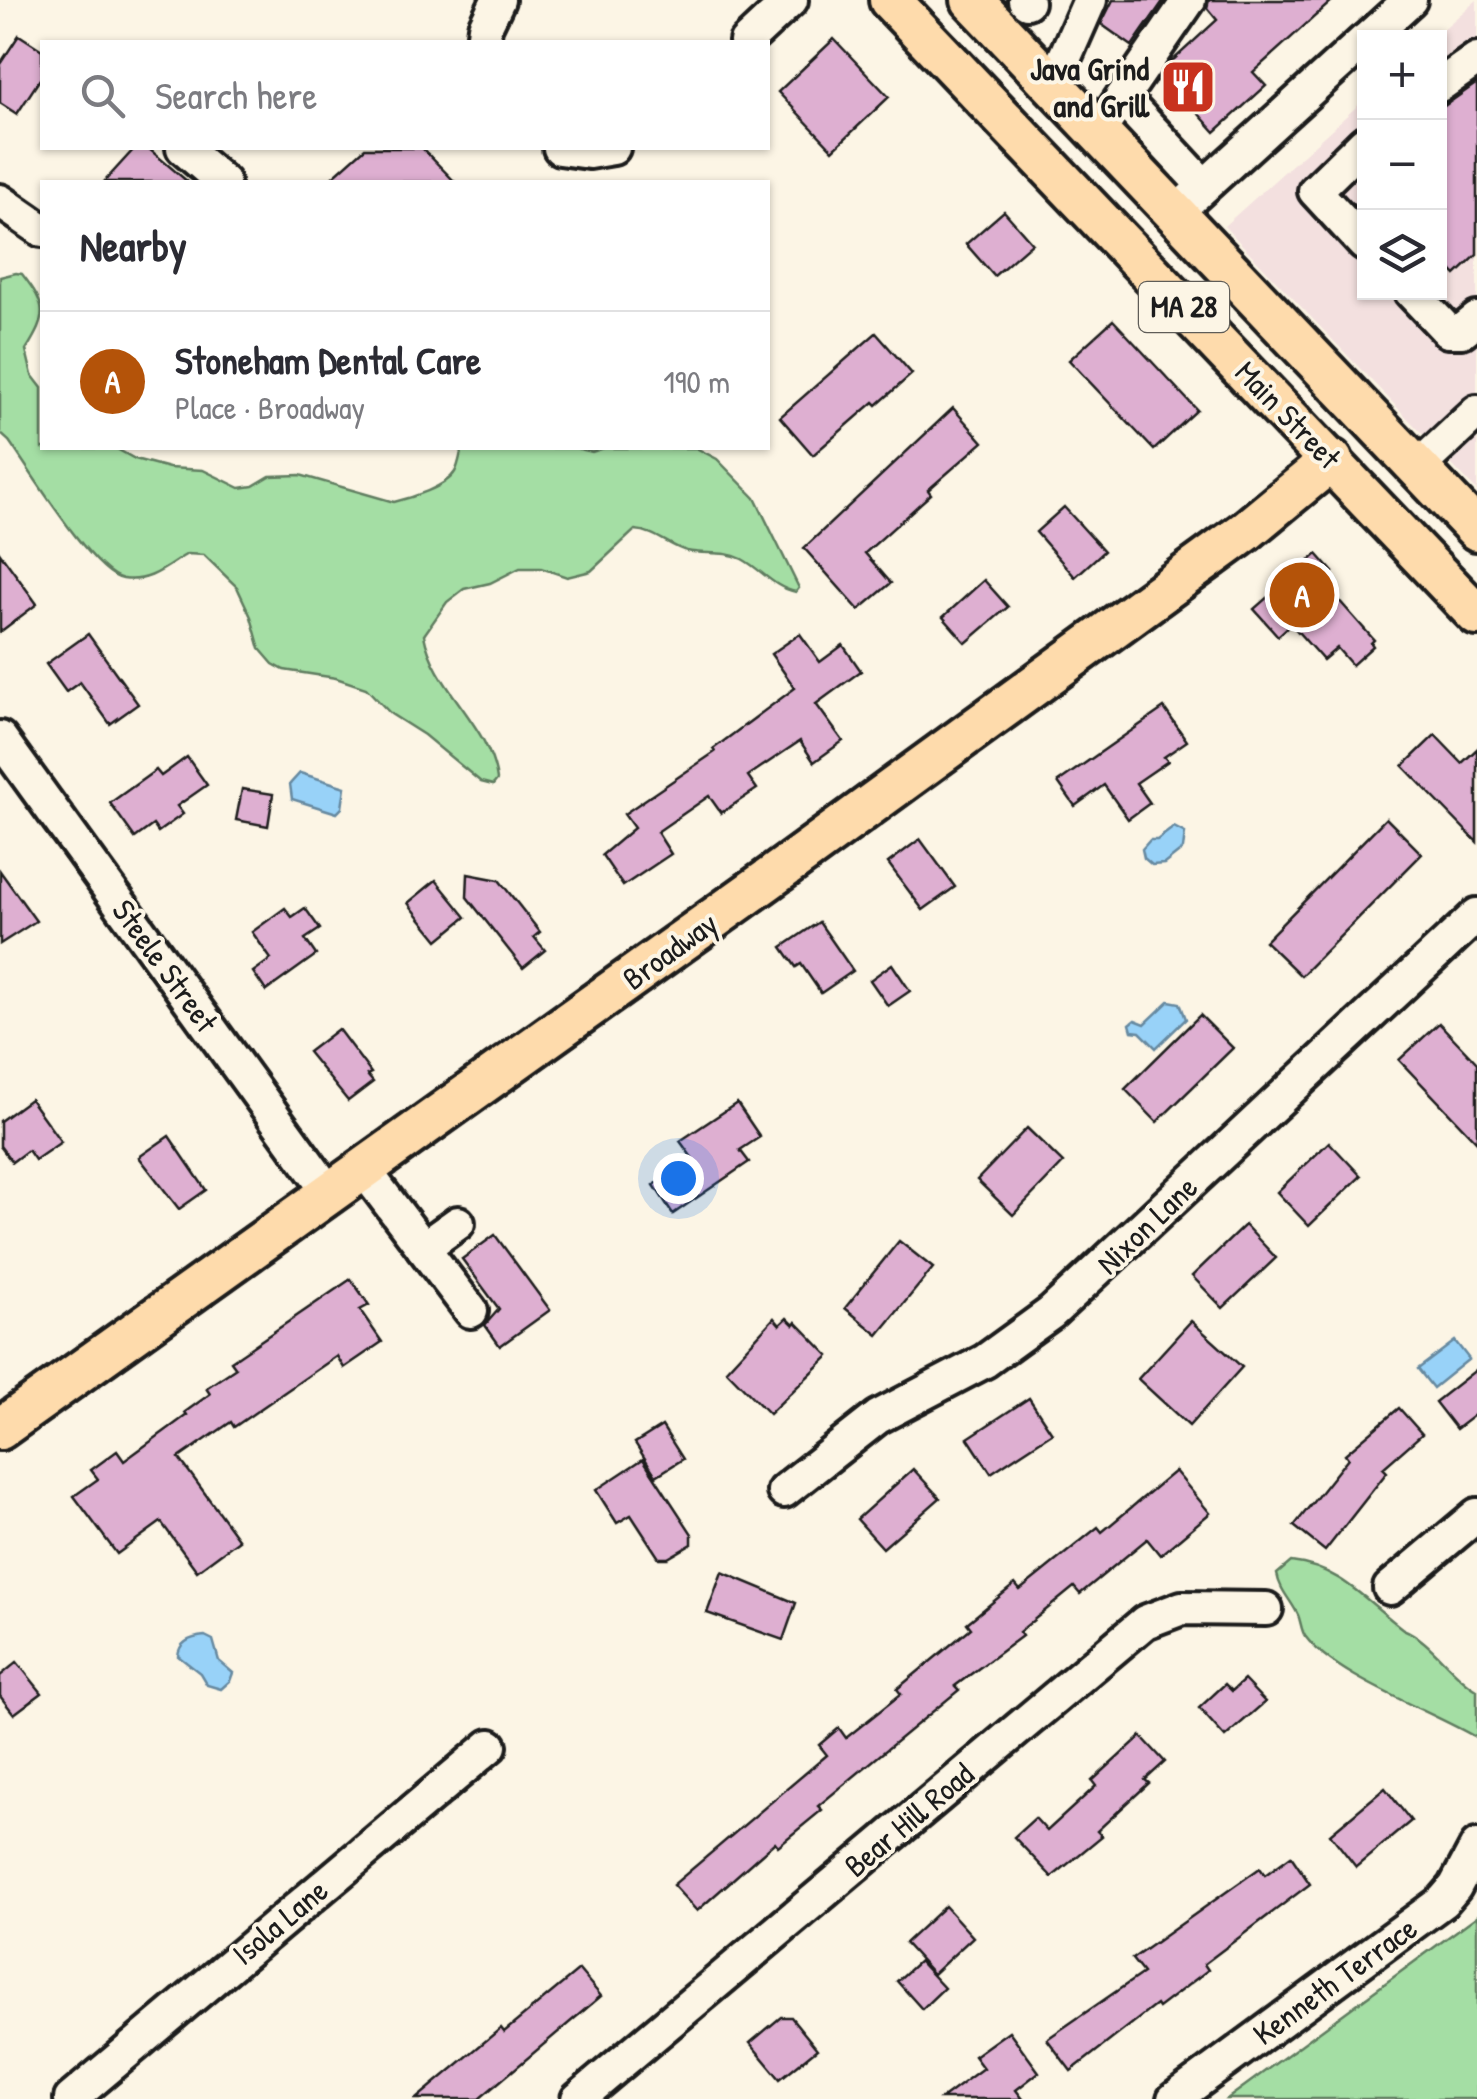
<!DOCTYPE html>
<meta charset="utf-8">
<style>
body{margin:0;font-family:"Patrick Hand",sans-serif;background:#f7f7f7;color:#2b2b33}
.controls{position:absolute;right:30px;top:30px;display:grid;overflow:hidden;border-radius:0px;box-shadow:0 2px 8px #0004}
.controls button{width:90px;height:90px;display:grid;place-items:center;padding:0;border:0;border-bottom:2px solid #e1e1e2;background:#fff;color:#2b2b33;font:50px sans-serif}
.you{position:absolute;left:678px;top:1178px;width:35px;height:35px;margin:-25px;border:8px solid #fff;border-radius:50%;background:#1a73e8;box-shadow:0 0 0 15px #1a73e833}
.badge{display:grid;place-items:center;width:65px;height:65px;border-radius:50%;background:#b45309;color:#fff;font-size:32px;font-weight:700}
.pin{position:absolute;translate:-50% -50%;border:5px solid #fff;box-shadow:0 2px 10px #0006}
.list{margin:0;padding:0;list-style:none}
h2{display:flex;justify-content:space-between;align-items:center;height:130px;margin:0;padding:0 40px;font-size:42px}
h2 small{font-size:32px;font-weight:400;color:#7c7c81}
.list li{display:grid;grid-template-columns:65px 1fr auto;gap:30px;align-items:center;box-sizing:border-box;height:140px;padding:0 40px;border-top:2px solid #e1e1e2}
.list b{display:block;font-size:38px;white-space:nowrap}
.list p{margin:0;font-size:32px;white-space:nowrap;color:#7c7c81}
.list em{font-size:32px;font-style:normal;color:#7c7c81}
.icon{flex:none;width:55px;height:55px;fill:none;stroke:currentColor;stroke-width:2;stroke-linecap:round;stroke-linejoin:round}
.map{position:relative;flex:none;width:1477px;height:2099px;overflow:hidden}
.search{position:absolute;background:#fff;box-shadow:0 2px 8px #0004;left:40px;top:40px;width:730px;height:110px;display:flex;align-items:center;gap:25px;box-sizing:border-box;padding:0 35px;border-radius:0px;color:#7c7c81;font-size:38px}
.panel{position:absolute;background:#fff;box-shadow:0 2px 8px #0004;left:40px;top:180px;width:730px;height:270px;border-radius:0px}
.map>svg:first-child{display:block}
</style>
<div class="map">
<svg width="1477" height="2099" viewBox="0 0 1477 2099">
<rect width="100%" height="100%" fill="#fcf5e5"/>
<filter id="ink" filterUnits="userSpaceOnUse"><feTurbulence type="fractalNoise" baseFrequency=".01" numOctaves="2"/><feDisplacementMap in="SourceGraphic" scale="20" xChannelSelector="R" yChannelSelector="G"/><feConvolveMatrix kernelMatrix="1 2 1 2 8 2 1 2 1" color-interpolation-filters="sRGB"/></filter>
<g filter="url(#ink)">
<polygon fill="#f3e0df" points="1477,0 1477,491 1224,226 1364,100 1364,292 1440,292 1440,38 1434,37"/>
<g fill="#a4dea4" stroke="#607d60" stroke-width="2.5">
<path d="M16,273L22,274C48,307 47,316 26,350L32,375L42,388V448H115L135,459L169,468L203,470L240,488L253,486L270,476L300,475L394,502C411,498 446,487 455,472C459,465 460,455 462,448H576L592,452L604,448H696L717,459L755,498L799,588L796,592C774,588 761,569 742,559C724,550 705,555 687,551C668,546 656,531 635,530L591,571L567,577L541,568H520L490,583L464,589L447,602L424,635C434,689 490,725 497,780L493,785L481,782L424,735L391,714L366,688L336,678L284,670L273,664L260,649L251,617L237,587L204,555L187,554C166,567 150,583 123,579C93,574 29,469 9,441L0,433V277Z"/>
<path d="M1291,1562C1340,1567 1366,1601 1403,1629C1431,1640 1450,1674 1477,1690V1738C1432,1711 1335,1677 1305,1636C1301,1630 1301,1622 1298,1615C1291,1600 1280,1591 1277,1574Z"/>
<polygon points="1477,1916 1477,2099 1227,2099"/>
</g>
<g fill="#98d2f8" stroke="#6689a0" stroke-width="2.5">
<polygon points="300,773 345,787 342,808 337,813 292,799 290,784"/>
<polygon points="1174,827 1185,833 1183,849 1164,864 1152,865 1144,858 1142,849 1150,840 1157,840"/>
<polygon points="1169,1001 1180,1003 1186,1019 1156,1048 1140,1032 1132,1031 1130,1024 1135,1020 1145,1024"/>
<polygon points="1455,1341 1469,1359 1433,1388 1418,1369"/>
<path d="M205,1636L213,1640L219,1661L233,1673L230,1681L221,1689L207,1685L200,1673L178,1656C179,1641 193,1637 205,1636Z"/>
</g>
<g fill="#deafd1" stroke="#1c1c1c" stroke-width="2.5">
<polygon points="1113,0 1164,0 1132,46 1101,24"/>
<polygon points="1209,0 1333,0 1253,72 1266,86 1215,132 1163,74 1171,62 1217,20 1207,8"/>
<polygon points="19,35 42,50 42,76 17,114 0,103 0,64"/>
<polygon points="834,39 889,97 833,150 778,92"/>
<polygon points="1477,83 1477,255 1456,275 1440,258 1440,109"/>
<polygon points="135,148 148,148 188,182 104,182"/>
<polygon points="365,148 422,148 455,182 327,182"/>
<polygon points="1004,211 1032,243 994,276 966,244"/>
<polygon points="1113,320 1197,410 1154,450 1069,360"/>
<polygon points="876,333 912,374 877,405 874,402 813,455 780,417"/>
<polygon points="953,408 983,442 928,490 931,494 865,553 891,583 859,610 804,548"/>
<polygon points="1064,507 1104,551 1075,577 1036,532"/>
<polygon points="0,553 37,604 0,632"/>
<polygon points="1317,554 1333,572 1322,581 1374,640 1371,643 1373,646 1352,665 1337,648 1323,660 1291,624 1278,636 1254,609"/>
<polygon points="984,580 1008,607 966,643 943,617"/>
<polygon points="88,634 138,704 110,724 80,682 66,692 46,664"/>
<polygon points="800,634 820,662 843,645 861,671 816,704 843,741 814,762 800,741 748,776 757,789 721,813 709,796 657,832 671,854 623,886 602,855 634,828 624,814 715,752 713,749 795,688 771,654"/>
<polygon points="1164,708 1187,741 1164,757 1168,761 1136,783 1150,803 1128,819 1104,785 1075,806 1058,782"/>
<polygon points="1435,735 1462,763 1477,749 1477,842 1403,766"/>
<polygon points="187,757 207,785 177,806 183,814 158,832 153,825 135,838 110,803 156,770 161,776"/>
<polygon points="242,789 273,794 268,826 236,820"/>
<polygon points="1386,818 1422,854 1301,976 1265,941"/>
<polygon points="920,839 955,887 923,910 888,863"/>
<polygon points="0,871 36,921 0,944"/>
<polygon points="468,874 499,880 540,932 534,937 545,950 523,968 467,897"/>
<polygon points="436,880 466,917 438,940 408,903"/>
<polygon points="285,908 292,917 305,908 320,929 305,939 316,955 266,991 253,972 271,959 252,932"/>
<polygon points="819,922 853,971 821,993 801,964 796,967 782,947"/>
<polygon points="892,964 910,991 888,1006 870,980"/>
<polygon points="1200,1015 1233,1048 1157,1122 1125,1089"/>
<polygon points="1439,1023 1477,1063 1477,1142 1399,1060"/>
<polygon points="338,1029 371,1073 367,1075 373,1082 348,1101 308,1052"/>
<polygon points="30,1099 61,1142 35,1160 28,1150 12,1162 0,1146 0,1121"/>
<polygon points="737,1103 760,1137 740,1150 749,1162 673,1214 654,1185 693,1159 680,1141"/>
<polygon points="1027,1128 1063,1163 1013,1215 977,1180"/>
<polygon points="169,1136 206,1190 179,1209 139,1157"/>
<polygon points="1329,1142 1361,1176 1309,1226 1277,1192"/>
<polygon points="1245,1225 1276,1258 1223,1308 1192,1276"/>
<polygon points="495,1235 550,1310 500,1346 485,1325 499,1309 462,1259"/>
<polygon points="899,1241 933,1268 878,1335 845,1308"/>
<polygon points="351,1279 369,1305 360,1310 382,1342 344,1368 337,1356 234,1427 231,1422 179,1458 239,1540 197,1571 161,1522 117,1554 74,1496 98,1479 91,1470 117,1451 124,1461 187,1415 185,1412 210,1394 206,1388 236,1368 231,1361"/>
<polygon points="774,1318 780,1325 787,1318 794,1325 796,1322 829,1356 769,1414 726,1370"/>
<polygon points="1191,1321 1242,1367 1189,1426 1138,1379"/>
<polygon points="1477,1369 1477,1413 1456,1429 1435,1402"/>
<polygon points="1029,1398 1052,1433 991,1473 968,1438"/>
<polygon points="1399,1408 1422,1434 1383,1468 1387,1472 1325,1551 1294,1526 1348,1458 1345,1454"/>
<polygon points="662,1426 683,1459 656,1476 635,1443"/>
<polygon points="643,1459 692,1534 692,1544 668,1558 659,1558 631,1515 617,1523 596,1490"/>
<polygon points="913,1469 940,1498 883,1548 857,1519"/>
<polygon points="1175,1471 1210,1513 1160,1555 1147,1539 1080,1594 1074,1587 1019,1632 1022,1636 955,1686 959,1690 818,1806 822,1810 778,1846 775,1842 697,1911 673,1885 827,1755 819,1745 839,1728 846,1738 901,1694 897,1689 971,1628 967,1623 1015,1584 1020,1590 1098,1527 1102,1532"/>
<polygon points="722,1572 796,1603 783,1640 707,1613"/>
<polygon points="17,1662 42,1693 14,1714 0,1696 0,1676"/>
<polygon points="1244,1680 1265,1702 1225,1737 1199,1708 1225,1684 1232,1691"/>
<polygon points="1141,1736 1165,1762 1145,1780 1149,1783 1097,1831 1102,1836 1052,1877 1014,1837 1035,1818 1047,1831 1096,1786 1092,1781"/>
<polygon points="1385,1788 1411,1821 1356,1867 1330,1834"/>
<polygon points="1291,1856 1310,1884 1204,1964 1208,1970 1158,2008 1156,2005 1071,2071 1047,2039 1143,1973 1132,1959 1260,1868 1265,1875"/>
<polygon points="945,1906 973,1937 933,1974 905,1943"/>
<polygon points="919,1961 944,1988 922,2009 897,1981"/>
<polygon points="579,1970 601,1996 479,2099 416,2099 501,2028 504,2032"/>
<polygon points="781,2017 791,2017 817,2049 780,2079 750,2043"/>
<polygon points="1009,2031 1039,2072 1016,2090 1023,2099 941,2099 983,2068 974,2056"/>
</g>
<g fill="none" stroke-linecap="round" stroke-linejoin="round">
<g stroke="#1c1c1c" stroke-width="40">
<g id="minor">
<polyline points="1025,0 1027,2"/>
<polyline points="1368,38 1410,0"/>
<polyline points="483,42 485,27 498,0"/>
<polyline points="746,42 791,0"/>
<polyline points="1053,84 1090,0"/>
<polyline points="1440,85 1477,59"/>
<polyline points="1122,98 1204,186"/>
<polyline points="1099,131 1189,0"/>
<polyline points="1364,143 1315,191 1364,244"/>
<polyline points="183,148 223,182"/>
<polyline points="560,148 589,152 613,148"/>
<polyline points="0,201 42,230"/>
<polyline points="1175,213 1364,41"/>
<polyline points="1411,292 1448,331 1462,331 1477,319"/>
<polyline points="1418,467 1477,412"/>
<polyline points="0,738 330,1194"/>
<polyline points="365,1171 471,1311"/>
<polyline points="423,1248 458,1223"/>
<polyline points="784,1491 878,1417 985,1361 1051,1313 1477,915"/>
<polyline points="1390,1588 1477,1515"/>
<polyline points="71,2099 490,1746"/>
<polyline points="578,2099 1145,1622 1182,1608 1266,1609"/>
<polyline points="1174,2099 1443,1901 1455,1887 1477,1846"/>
</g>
</g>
<g stroke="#1c1c1c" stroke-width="48">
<g id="major">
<polyline points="890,0 1477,615"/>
<polyline points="972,0 1477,530"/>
<polyline points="0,1429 766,881 1246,531 1332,460"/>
</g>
</g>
<use href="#minor" stroke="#fcf5e5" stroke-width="32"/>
<use href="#major" stroke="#fedbac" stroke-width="40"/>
</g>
</g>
<defs>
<g id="restaurant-square" transform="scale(2.875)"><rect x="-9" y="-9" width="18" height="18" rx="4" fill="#c8321e" stroke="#fcf5e5"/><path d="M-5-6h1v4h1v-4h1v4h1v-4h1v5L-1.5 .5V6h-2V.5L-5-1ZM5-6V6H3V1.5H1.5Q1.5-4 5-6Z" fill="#fff"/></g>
</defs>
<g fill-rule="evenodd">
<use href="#restaurant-square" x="1188" y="87"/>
</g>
<g text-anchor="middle" stroke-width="8" stroke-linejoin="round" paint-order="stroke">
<rect fill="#fcf5e5" stroke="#5f5d58" stroke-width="2.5" x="1139" y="282" width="90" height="50" rx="8"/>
<g font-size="30" font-weight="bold" fill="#1c1c1c">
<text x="1184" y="317">MA 28</text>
</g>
<g font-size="32" font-weight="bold" fill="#1c1c1c" stroke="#fcf5e5" text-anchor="end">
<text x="1149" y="80">Java Grind<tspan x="1149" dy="37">and Grill</tspan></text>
</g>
<g font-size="32" fill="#1c1c1c" stroke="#fcf5e5">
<text transform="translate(1288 415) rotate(46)" y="11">Main Street</text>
<text transform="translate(670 951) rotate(-36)" y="11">Broadway</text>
<text transform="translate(165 966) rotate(54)" y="11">Steele Street</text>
<text transform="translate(1147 1225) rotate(-44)" y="11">Nixon Lane</text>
<text transform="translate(909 1820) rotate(-40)" y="11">Bear Hill Road</text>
<text transform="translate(280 1922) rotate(-40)" y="11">Isola Lane</text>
<text transform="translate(1335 1981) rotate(-36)" y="11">Kenneth Terrace</text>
</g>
</g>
</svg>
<div class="controls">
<button>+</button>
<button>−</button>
<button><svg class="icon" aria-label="layers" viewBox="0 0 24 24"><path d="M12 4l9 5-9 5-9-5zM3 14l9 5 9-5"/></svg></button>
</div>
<div class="you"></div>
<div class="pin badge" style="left:1302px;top:595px">A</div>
<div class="search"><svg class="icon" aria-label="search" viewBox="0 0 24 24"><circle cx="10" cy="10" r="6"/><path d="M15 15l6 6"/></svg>Search here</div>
<section class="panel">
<h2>Nearby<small></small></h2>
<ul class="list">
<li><span class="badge">A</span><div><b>Stoneham Dental Care</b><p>Place · Broadway</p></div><em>190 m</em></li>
</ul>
</section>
</div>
